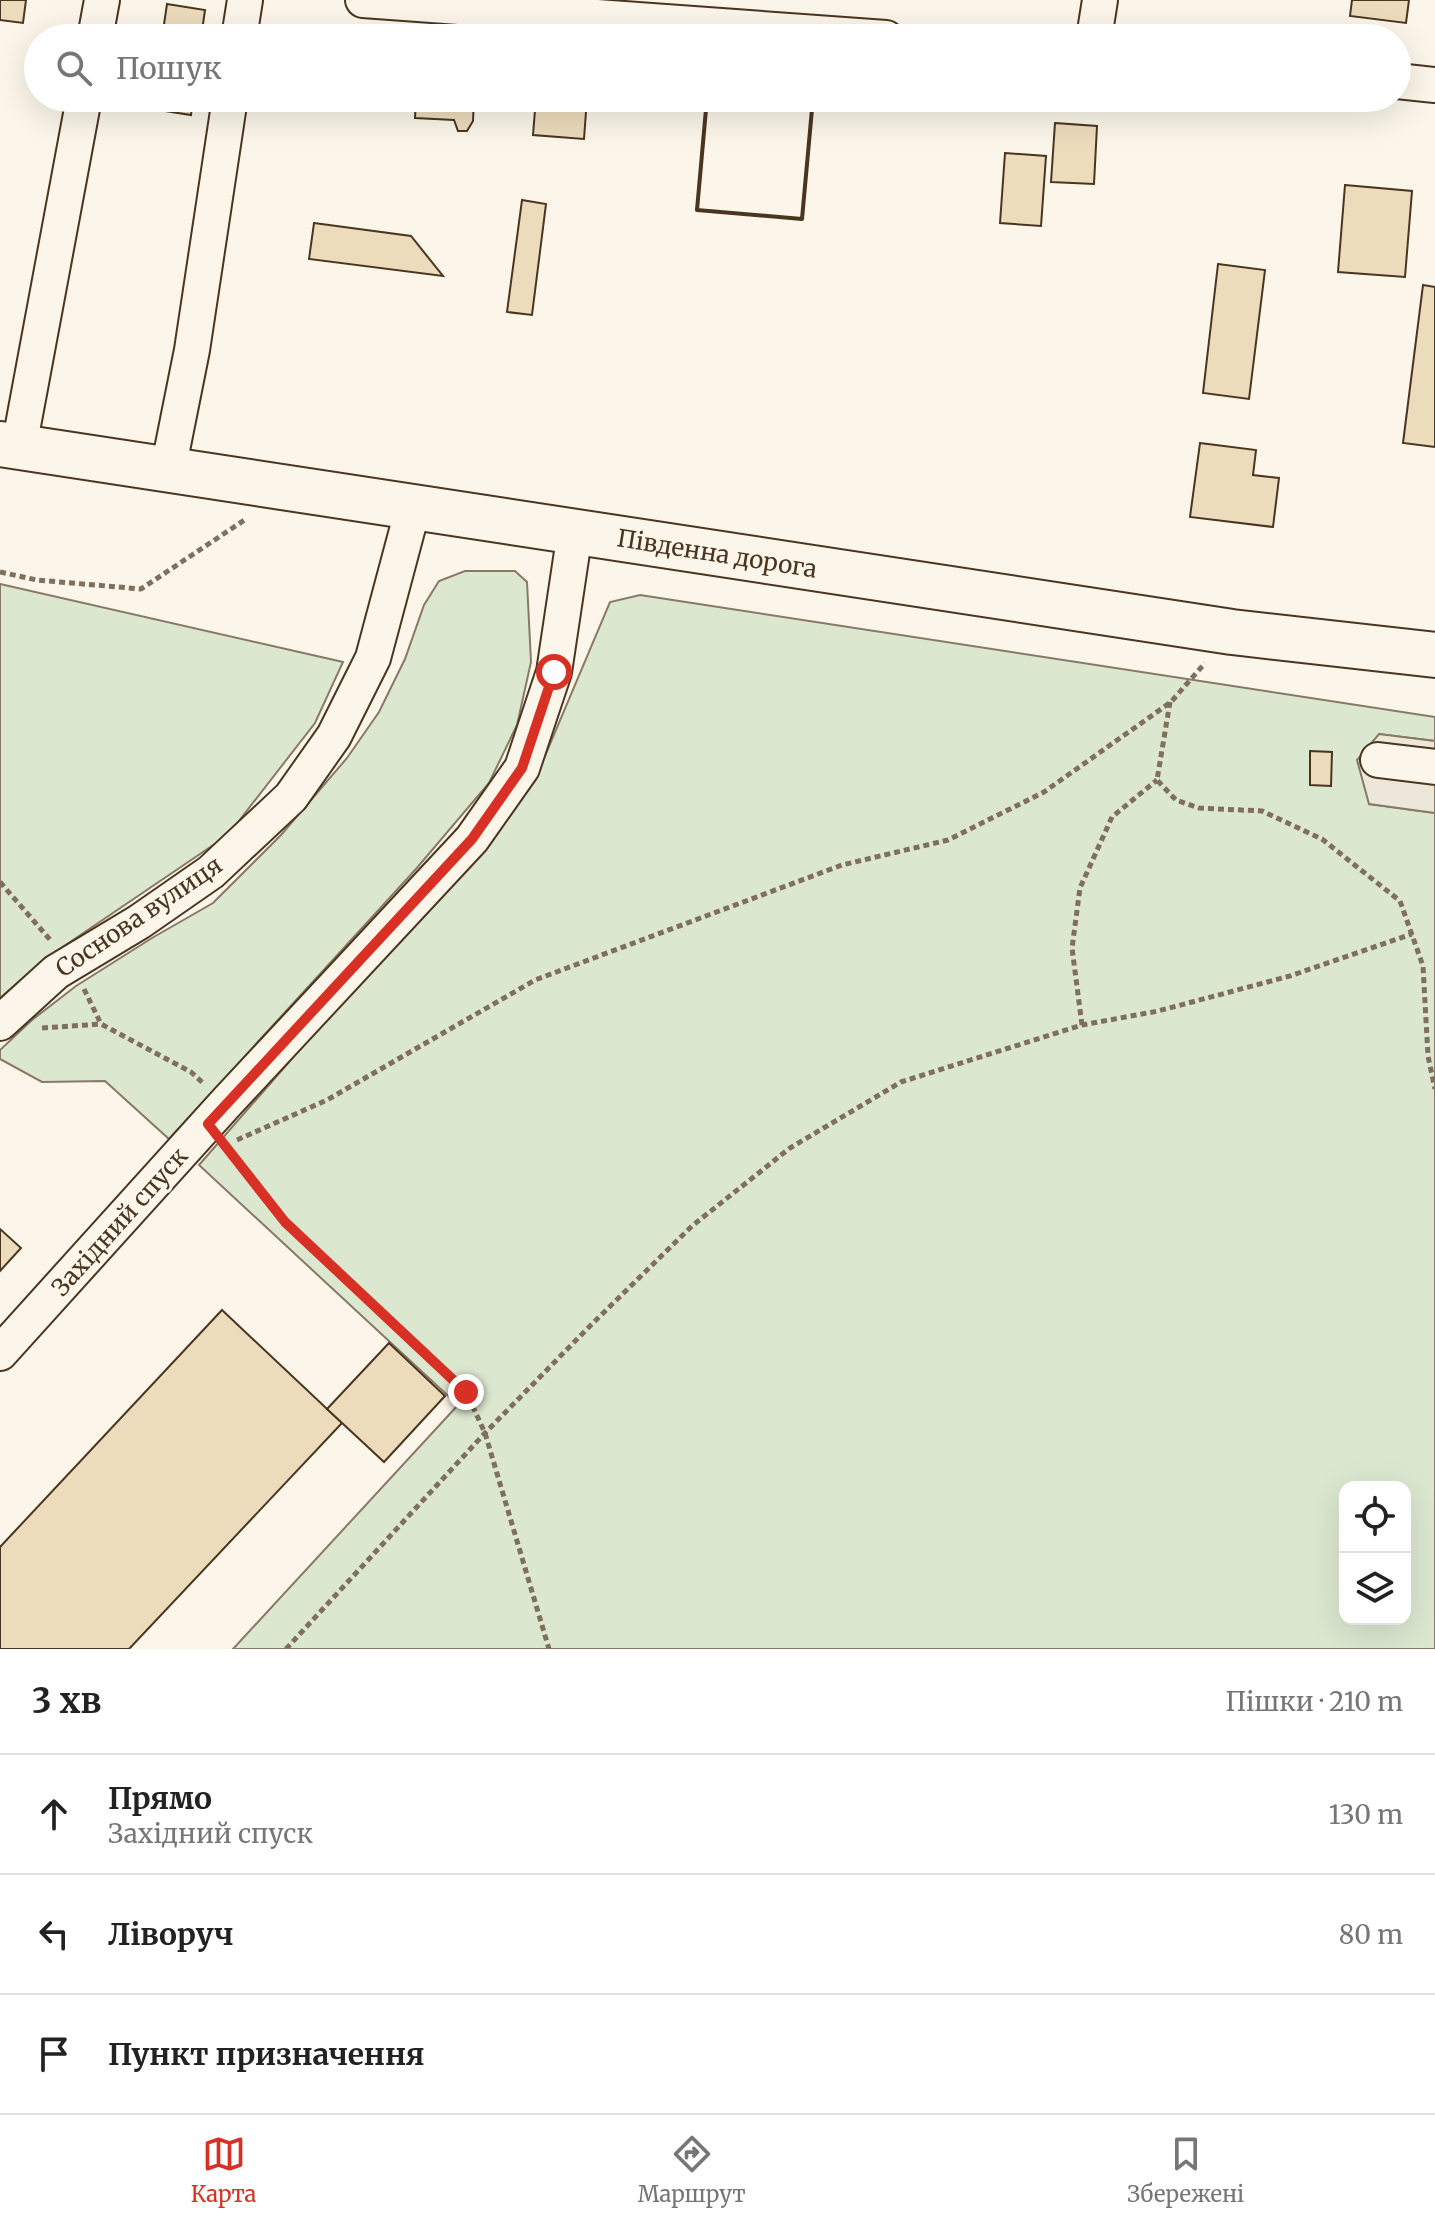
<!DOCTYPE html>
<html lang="uk">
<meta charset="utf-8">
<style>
body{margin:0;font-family:Merriweather,serif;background:#f6f6f6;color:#222}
.controls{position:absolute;right:24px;bottom:24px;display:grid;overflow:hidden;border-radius:16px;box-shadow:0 8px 32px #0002}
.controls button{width:72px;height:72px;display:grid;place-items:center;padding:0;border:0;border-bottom:2px solid #e0e0e0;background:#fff;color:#222;font:40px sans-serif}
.stop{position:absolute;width:24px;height:24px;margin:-18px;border:6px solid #d93025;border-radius:50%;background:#fff}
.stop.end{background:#d93025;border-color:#fff;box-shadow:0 2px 8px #0008}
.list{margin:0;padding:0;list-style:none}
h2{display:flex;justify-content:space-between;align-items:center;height:104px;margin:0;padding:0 32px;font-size:34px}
h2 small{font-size:26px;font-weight:400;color:#767676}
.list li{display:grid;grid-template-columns:52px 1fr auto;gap:24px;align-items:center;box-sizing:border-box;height:120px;padding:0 32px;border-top:2px solid #e0e0e0}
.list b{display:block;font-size:30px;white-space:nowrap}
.list p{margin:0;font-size:26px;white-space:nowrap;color:#767676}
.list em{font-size:26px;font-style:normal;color:#767676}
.icon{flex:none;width:44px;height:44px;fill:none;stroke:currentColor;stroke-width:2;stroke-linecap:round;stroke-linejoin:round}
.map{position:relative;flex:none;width:1435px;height:1649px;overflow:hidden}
.search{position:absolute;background:#fff;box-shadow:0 8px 32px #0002;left:24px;right:24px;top:24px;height:88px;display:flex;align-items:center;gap:20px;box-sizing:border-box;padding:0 28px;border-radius:44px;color:#767676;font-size:30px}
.sheet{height:464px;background:#fff}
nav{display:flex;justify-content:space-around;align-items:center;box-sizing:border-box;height:112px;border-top:2px solid #e0e0e0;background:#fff;font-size:22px;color:#767676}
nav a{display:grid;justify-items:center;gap:4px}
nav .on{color:#d93025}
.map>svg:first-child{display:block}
</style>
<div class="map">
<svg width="1435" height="1649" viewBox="0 0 1435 1649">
<rect width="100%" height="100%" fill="#fbf6e9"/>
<g fill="#dce7d0" stroke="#887966" stroke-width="2" fill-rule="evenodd">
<polygon points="465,571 515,571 527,582 531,662 517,725 489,783 416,869 169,1139 105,1081 42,1082 0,1059 0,1050 32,1020 76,986 152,938 213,903 281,835 347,758 379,712 405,659 424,605 439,581"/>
<polygon points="0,584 343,662 315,723 228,835 45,959 0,998"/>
<path d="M640,595L1435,717V741L1379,734L1369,804L1435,813V1649H233L458,1405L199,1165L534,782L610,602ZM1345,1487H1405V1619H1345Z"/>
</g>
<polygon fill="#ede7d9" stroke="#887966" stroke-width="2" points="1379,734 1435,741 1435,813 1369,804 1357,760"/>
<g fill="#ecdcbc" stroke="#4a3520" stroke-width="2">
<polygon points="0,0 26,0 23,23 0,20"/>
<polygon points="1352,0 1409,0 1406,23 1350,16"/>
<polygon points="167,4 205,10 201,38 162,38"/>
<polygon points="154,98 193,98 191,115 152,109"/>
<polygon points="416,98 474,98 473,121 467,131 458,131 454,120 415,118"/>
<polygon points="536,98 587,98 584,139 533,135"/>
<polygon points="1055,123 1097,126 1094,184 1051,182"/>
<polygon points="1005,153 1046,156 1041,226 1000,223"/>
<polygon points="1345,185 1412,191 1405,277 1338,272"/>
<polygon points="522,200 546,204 532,315 507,312"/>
<polygon points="314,223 411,236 443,276 309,259"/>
<polygon points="1218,264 1265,270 1249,399 1203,393"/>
<polygon points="1423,285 1435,287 1435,447 1403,443"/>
<polygon points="1200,443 1256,450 1253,475 1279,478 1273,527 1190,517"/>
<polygon points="1310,751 1332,752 1331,786 1310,785"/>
<polygon points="0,1229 21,1248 0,1271"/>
<polygon points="222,1310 342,1423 129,1649 0,1649 0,1547"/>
<polygon points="389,1343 445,1396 384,1462 327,1409"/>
</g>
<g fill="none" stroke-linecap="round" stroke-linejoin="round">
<g stroke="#4a3520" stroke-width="38">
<g id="minor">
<polyline points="363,0 886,38"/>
<polyline points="95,38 102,0"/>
<polyline points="239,38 245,0"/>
<polyline points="1094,38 1100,0"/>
<polyline points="1397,81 1435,85"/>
<polyline points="19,447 84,98"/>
<polyline points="168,470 192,350 230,98"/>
<polyline points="1378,760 1435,767"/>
<polyline points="0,1023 56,972 139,922 211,872 291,797 334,736 373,658 413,508"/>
<polyline points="0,1353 226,1103 472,839 522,768 554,672 575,532"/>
</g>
</g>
<g stroke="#4a3520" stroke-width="48">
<polyline id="highway" points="0,444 1232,632 1435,655"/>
</g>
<g stroke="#7f6f5c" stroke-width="5" stroke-dasharray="6 4" stroke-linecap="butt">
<polyline points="0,572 37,580 141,589 246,519"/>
<polyline points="1170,702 1157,780 1176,800 1199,808 1262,811 1322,839 1400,901 1423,966 1428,1056 1435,1089"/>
<polyline points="0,882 52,942"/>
<polyline points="84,989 101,1024 191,1072 204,1084"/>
<polyline points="1082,1025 1072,948 1080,888 1112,817 1157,780"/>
<polyline points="42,1028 101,1024"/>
<polyline points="237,1140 327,1100 535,980 842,865 948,840 1044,792 1171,702 1205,663"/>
<polyline points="226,1146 285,1222 466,1392 485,1433 549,1649"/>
<polyline points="286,1649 485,1433 589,1327 692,1226 790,1148 901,1082 1082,1025 1158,1011 1290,976 1412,934"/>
</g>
<use href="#minor" stroke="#fbf6e9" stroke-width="34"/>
<use href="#highway" stroke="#fbf6e9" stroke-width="44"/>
<polyline stroke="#4a3520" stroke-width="4" points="707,98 697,210 802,219 813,98"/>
</g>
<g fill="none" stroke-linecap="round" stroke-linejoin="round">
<polyline stroke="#d93025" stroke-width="10" points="466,1392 285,1222 208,1124 472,839 522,768 554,672"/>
</g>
<g text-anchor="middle" stroke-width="6" stroke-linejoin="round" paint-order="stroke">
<g font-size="24" fill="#4a3520" stroke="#fbf6e9">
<text transform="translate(717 554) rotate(9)" y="8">Південна дорога</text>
<text transform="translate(139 917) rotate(-34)" y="8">Соснова вулиця</text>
<text transform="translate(120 1222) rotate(-48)" y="8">Західний спуск</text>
</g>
</g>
</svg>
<div class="controls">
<button><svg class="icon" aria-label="locate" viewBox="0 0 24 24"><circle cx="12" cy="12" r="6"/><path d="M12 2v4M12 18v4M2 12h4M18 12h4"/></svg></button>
<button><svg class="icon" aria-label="layers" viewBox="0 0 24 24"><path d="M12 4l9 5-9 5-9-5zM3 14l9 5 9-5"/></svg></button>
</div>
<div class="stop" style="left:554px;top:672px"></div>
<div class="stop end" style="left:466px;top:1392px"></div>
<div class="search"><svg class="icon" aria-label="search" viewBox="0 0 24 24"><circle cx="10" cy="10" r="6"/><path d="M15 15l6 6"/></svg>Пошук</div>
</div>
<section class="sheet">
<h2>3 хв<small>Пішки · 210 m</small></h2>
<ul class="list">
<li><svg class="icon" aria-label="ahead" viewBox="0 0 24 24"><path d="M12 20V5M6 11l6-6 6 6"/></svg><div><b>Прямо</b><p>Західний спуск</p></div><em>130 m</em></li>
<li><svg class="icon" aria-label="left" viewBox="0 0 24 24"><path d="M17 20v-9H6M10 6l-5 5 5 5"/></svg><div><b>Ліворуч</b></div><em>80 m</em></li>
<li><svg class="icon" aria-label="arrive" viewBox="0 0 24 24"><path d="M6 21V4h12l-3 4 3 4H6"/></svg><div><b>Пункт призначення</b></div></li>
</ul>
</section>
<nav>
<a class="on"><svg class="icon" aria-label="map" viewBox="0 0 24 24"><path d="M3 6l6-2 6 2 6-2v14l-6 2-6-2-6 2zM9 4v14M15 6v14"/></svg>Карта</a>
<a><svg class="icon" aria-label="directions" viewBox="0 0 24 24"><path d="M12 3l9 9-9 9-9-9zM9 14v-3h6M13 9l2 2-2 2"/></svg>Маршрут</a>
<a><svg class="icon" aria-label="saved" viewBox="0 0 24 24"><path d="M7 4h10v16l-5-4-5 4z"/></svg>Збережені</a>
</nav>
